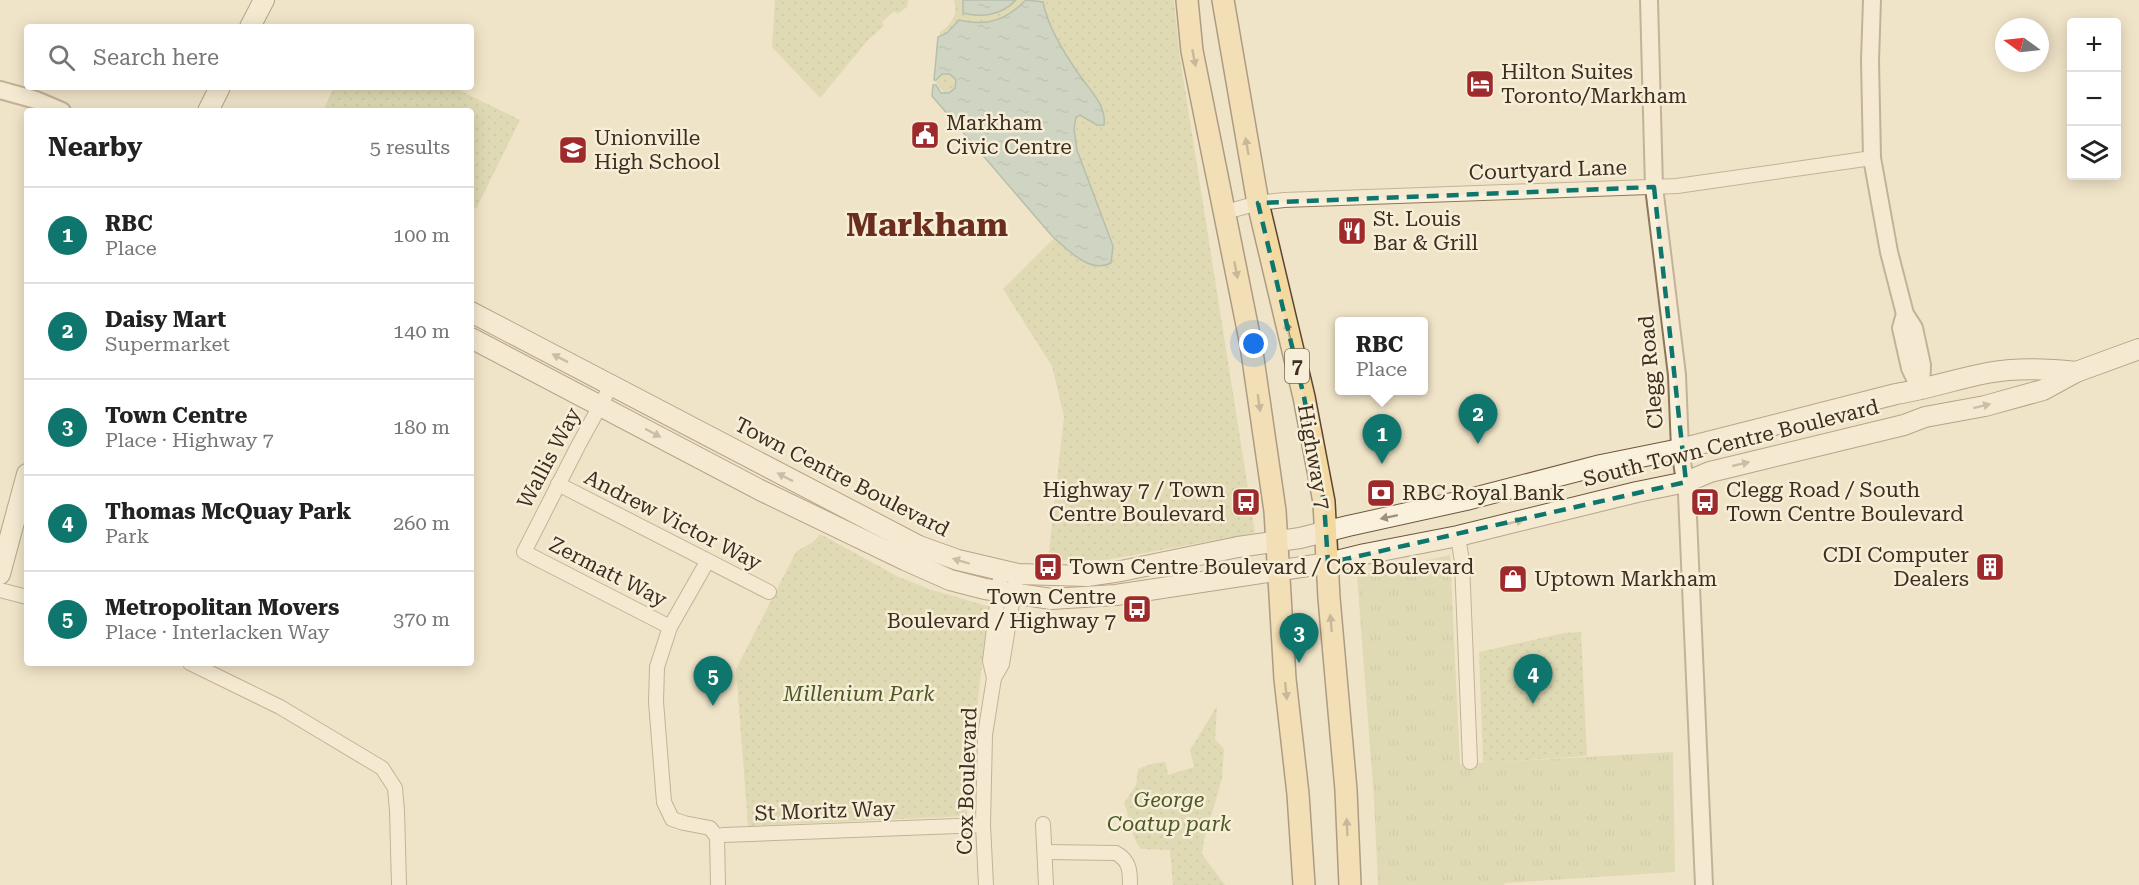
<!DOCTYPE html>
<meta charset="utf-8">
<style>
body{margin:0;font-family:"Roboto Serif",serif;background:#f6f6f6;color:#222}
.controls{position:absolute;right:18px;top:18px;display:grid;overflow:hidden;border-radius:6px;box-shadow:0 3px 15px #0003}
.controls button{width:54px;height:54px;display:grid;place-items:center;padding:0;border:0;border-bottom:2px solid #e0e0e0;background:#fff;color:#222;font:30px sans-serif}
.compass{position:absolute;left:1995px;top:18px;width:54px;height:54px;border-radius:50%;background:#fff;box-shadow:0 3px 15px #0003;rotate:285deg}
.you{position:absolute;left:1254px;top:344px;width:21px;height:21px;margin:-15px;border:4px solid #fff;border-radius:50%;background:#1a73e8;box-shadow:0 0 0 9px #1a73e833}
.badge{display:grid;place-items:center;width:39px;height:39px;border-radius:50%;background:#0f766e;color:#fff;font-size:20px;font-weight:700}
.pin{position:absolute;translate:-50% -50px;filter:drop-shadow(0 2px 3px #0008)}
.pin::after{content:'';position:absolute;top:32px;width:21px;height:18px;background:inherit;clip-path:polygon(0 0,100% 0,50% 100%)}
.popup{position:absolute;left:1335px;top:317px;width:93px;height:78px;box-sizing:border-box;display:grid;place-content:center;border-radius:6px;background:#fff;filter:drop-shadow(0 2px 4px #0005);font-size:20px;white-space:nowrap;color:#767676}
.popup b{font-size:22px;color:#222}
.popup::after{content:'';position:absolute;left:50%;top:100%;margin-left:-12px;border:12px solid transparent;border-top-color:#fff}
.list{margin:0;padding:0;list-style:none}
h2{display:flex;justify-content:space-between;align-items:center;height:78px;margin:0;padding:0 24px;font-size:26px}
h2 small{font-size:20px;font-weight:400;color:#767676}
.list li{display:grid;grid-template-columns:39px 1fr auto;gap:18px;align-items:center;box-sizing:border-box;height:96px;padding:0 24px;border-top:2px solid #e0e0e0}
.list b{display:block;font-size:22px;white-space:nowrap}
.list p{margin:0;font-size:20px;white-space:nowrap;color:#767676}
.list em{font-size:20px;font-style:normal;color:#767676}
.icon{flex:none;width:33px;height:33px;fill:none;stroke:currentColor;stroke-width:2;stroke-linecap:round;stroke-linejoin:round}
.map{position:relative;flex:none;width:2139px;height:885px;overflow:hidden}
.search{position:absolute;background:#fff;box-shadow:0 3px 15px #0003;left:24px;top:24px;width:450px;height:66px;display:flex;align-items:center;gap:15px;box-sizing:border-box;padding:0 21px;border-radius:6px;color:#767676;font-size:22px}
.panel{position:absolute;background:#fff;box-shadow:0 3px 15px #0003;left:24px;top:108px;width:450px;height:558px;border-radius:6px}
.map>svg:first-child{display:block}
</style>
<div class="map">
<svg width="2139" height="885" viewBox="0 0 2139 885">
<defs>
<pattern id="grass-tufts" width="24" height="20" patternUnits="userSpaceOnUse" patternTransform="scale(1.5)"><rect width="24" height="20" fill="#c9cf9b"/><path d="M3 7l-1-3M5 7V3M7 7l1-3M15 17l-1-3M17 17v-4M19 17l1-3" fill="none" stroke="#aeb285"/></pattern>
<pattern id="park-dots" width="8" height="8" patternUnits="userSpaceOnUse" patternTransform="scale(1.5)"><rect width="8" height="8" fill="#c9cf9b"/><path d="M2 2h.1M6 6h.1" fill="none" stroke="#aeb285" stroke-width="1.8" stroke-linecap="round"/></pattern>
<pattern id="water-ripples" width="26" height="14" patternUnits="userSpaceOnUse" patternTransform="scale(1.5)"><rect width="26" height="14" fill="#a9c4bc"/><path d="M2 4q2-2 4 0t4 0M15 11q2-2 4 0t4 0" fill="none" stroke="#8ba098"/></pattern>
</defs>
<rect width="100%" height="100%" fill="#f0e4c8"/>
<polygon fill="url(#grass-tufts)" points="1450,555 1460,764 1673,752 1675,872 1505,883 1504,885 1378,885 1374,800 1357,576"/>
<g fill="url(#park-dots)">
<polygon points="775,0 908,0 907,7 898,14 894,11 882,22 884,26 868,40 820,98 772,47"/>
<path d="M954,0H1174L1179,51L1255,533L1106,560H1048L1064,417L1052,366L1003,289L1063,229L935,82L940,32C952,24 958,14 954,0Z"/>
<polygon points="334,87 453,87 520,120 476,209 471,206 471,111 323,111"/>
<polygon points="820,534 899,577 929,589 991,607 980,680 967,816 748,826 736,669 796,552 814,541"/>
<polygon points="1581,632 1587,756 1483,763 1479,652 1564,633"/>
<path d="M1217,706L1215,739L1224,749L1222,779L1204,840L1202,854L1225,885H1173L1170,850L1141,849C1130,836 1130,819 1124,803L1136,785L1138,769L1154,763L1166,762L1168,775L1194,767L1190,750Z"/>
</g>
<g fill="url(#water-ripples)" stroke="#6f938a" stroke-width="1.5">
<path d="M963,0H1016C1002,15 982,18 963,13Z"/>
<path d="M1026,0L1043,2C1048,27 1063,51 1078,73C1088,88 1107,105 1104,125H1097L1080,115L1076,117L1074,129L1077,150L1113,246L1111,263C1090,274 1068,250 1052,236L932,96L933,85H936L941,93H949L955,88L956,80L950,74H942L936,80H934L938,37L947,33L959,20C987,27 1006,20 1026,0Z"/>
</g>
<g fill="none" stroke-linecap="round" stroke-linejoin="round">
<g stroke="#8d765c" stroke-width="16">
<g id="minor">
<polyline points="1226,212 1258,203 1284,200 1677,186 1872,158"/>
<polyline points="612,384 578,446 524,552 670,627"/>
<polyline points="558,484 769,592"/>
<polyline points="1458,536 1462,562 1470,762"/>
<polyline points="707,562 670,627 657,667 656,702 664,802 672,819 684,823 710,828 717,837"/>
<polyline points="0,590 27,597"/>
<polyline points="190,663 280,707 382,768 395,788 397,811 399,885"/>
<polyline points="994,678 990,661 1001,571"/>
<polyline points="1043,824 1046,885"/>
<polyline points="717,837 723,835 983,825"/>
<polyline points="717,837 718,885"/>
<path d="M1045,852L1116,853C1130,861 1130,871 1130,885"/>
<polyline points="986,885 983,825 985,735 994,678 1002,664 1015,585"/>
</g>
</g>
<g stroke="#8d765c" stroke-width="20">
<g id="tertiary">
<polyline points="1649,0 1654,187 1677,375 1680,449 1687,494 1704,885"/>
<polyline points="1872,0 1870,61 1872,158 1889,252 1905,314 1914,328 1922,365 1921,390"/>
<polyline points="0,90 36,100 62,111"/>
<polyline points="1905,314 1901,328 1910,368 1920,389"/>
</g>
</g>
<g stroke="#6f573f" stroke-width="22">
<g id="secondary">
<polyline points="250,27 264,0"/>
<polyline points="208,111 220,87"/>
<path d="M471,312L919,546L958,560L1018,574L1087,576L1121,571L1238,547L1300,538L1348,526L1466,500L1601,465L1680,449L1896,394C1927,389 1956,379 1987,373C2014,368 2049,369 2076,372"/>
<polyline points="471,338 760,490 905,560 950,580 985,589 1051,599 1116,595 1328,563 1365,554 1458,536 1637,492 1686,482 1710,472 1904,425 1925,417 1985,406 2043,390 2076,372 2139,349"/>
<polyline points="0,574 27,474"/>
</g>
</g>
<g stroke="#5b4430" stroke-width="24">
<g id="primary">
<polyline points="1187,0 1192,51 1251,345 1275,511 1285,679 1298,794 1304,885"/>
<polyline points="1223,0 1258,203 1304,397 1324,502 1329,598 1346,790 1350,885"/>
</g>
</g>
<use href="#minor" stroke="#faf1dc" stroke-width="14"/>
<use href="#tertiary" stroke="#faf1dc" stroke-width="16"/>
<use href="#secondary" stroke="#faf1dc" stroke-width="20"/>
<use href="#primary" stroke="#f3d9a0" stroke-width="21"/>
</g>
<defs><path id="oneway-solid" d="M-6-.8H1V-3.2L6.5 0L1 3.2V.8H-6Z" transform="scale(1.5)"/></defs>
<g fill="#988460">
<use href="#oneway-solid" transform="translate(1194 58) rotate(79)"/>
<use href="#oneway-solid" transform="translate(1247 146) rotate(-100)"/>
<use href="#oneway-solid" transform="translate(1236 270) rotate(79)"/>
<use href="#oneway-solid" transform="translate(1288 330) rotate(-104)"/>
<use href="#oneway-solid" transform="translate(1259 403) rotate(82)"/>
<use href="#oneway-solid" transform="translate(1331 623) rotate(-95)"/>
<use href="#oneway-solid" transform="translate(1286 691) rotate(84)"/>
<use href="#oneway-solid" transform="translate(1347 827) rotate(-93)"/>
</g>
<g fill="#9c907e">
<use href="#oneway-solid" transform="translate(560 358) rotate(-153)"/>
<use href="#oneway-solid" transform="translate(1982 406) rotate(-14)"/>
<use href="#oneway-solid" transform="translate(653 433) rotate(28)"/>
<use href="#oneway-solid" transform="translate(1741 464) rotate(-13)"/>
<use href="#oneway-solid" transform="translate(785 477) rotate(-153)"/>
<use href="#oneway-solid" transform="translate(1389 517) rotate(168)"/>
<use href="#oneway-solid" transform="translate(1515 522) rotate(-14)"/>
<use href="#oneway-solid" transform="translate(961 561) rotate(-163)"/>
</g>
<path d="M0 0H2139V885H0ZM1654,187L1686,482L1328,563L1324,502L1304,397L1258,203Z" fill="#f0e4c8" fill-opacity=".55" fill-rule="evenodd"/>
<path fill="none" stroke="#0f766e" stroke-width="4.5" stroke-dasharray="12 8" stroke-linejoin="round" d="M1654,187L1686,482L1328,563L1324,502L1304,397L1258,203Z"/>
<defs>
<g id="hotel-square" transform="scale(1.5)"><rect x="-9" y="-9" width="18" height="18" rx="4" fill="#9e2a2b" stroke="#f7eed8"/><path d="M-6-4.5h1.5V1H6V5H4.5V3h-9V5H-6ZM-4 0a1.8 1.8 0 1 1 3.6 0ZM.5 0V-2.5h3Q6-2.5 6 0Z" fill="#fff"/></g>
<g id="civic-square" transform="scale(1.5)"><rect x="-9" y="-9" width="18" height="18" rx="4" fill="#9e2a2b" stroke="#f7eed8"/><path d="M-.6-6.5H3V-4.5H.6V-3L4-1V1h2V6H-6V1h2V-1L-.6-3ZM-1.2 2.5V6h2.4V2.5Z" fill="#fff"/></g>
<g id="school-square" transform="scale(1.5)"><rect x="-9" y="-9" width="18" height="18" rx="4" fill="#9e2a2b" stroke="#f7eed8"/><path d="M0-5L7-2L0 1L-7-2ZM-4 1L0 2.5L4 1V4Q0 6-4 4Z" fill="#fff"/></g>
<g id="restaurant-square" transform="scale(1.5)"><rect x="-9" y="-9" width="18" height="18" rx="4" fill="#9e2a2b" stroke="#f7eed8"/><path d="M-5-6h1v4h1v-4h1v4h1v-4h1v5L-1.5 .5V6h-2V.5L-5-1ZM5-6V6H3V1.5H1.5Q1.5-4 5-6Z" fill="#fff"/></g>
<g id="bank-square" transform="scale(1.5)"><rect x="-9" y="-9" width="18" height="18" rx="4" fill="#9e2a2b" stroke="#f7eed8"/><path d="M-6-4H6V4H-6ZM0-2.3a2.3 2.3 0 1 0 0 4.6a2.3 2.3 0 1 0 0-4.6Z" fill="#fff"/></g>
<g id="bus-square" transform="scale(1.5)"><rect x="-9" y="-9" width="18" height="18" rx="4" fill="#9e2a2b" stroke="#f7eed8"/><path d="M-5-6H5V4H4V6H2V4H-2V6H-4V4H-5ZM-3.5-4V0h7V-4ZM-3.5 1.2v1.5H-2V1.2ZM2 1.2v1.5H3.5V1.2Z" fill="#fff"/></g>
<g id="building-square" transform="scale(1.5)"><rect x="-9" y="-9" width="18" height="18" rx="4" fill="#9e2a2b" stroke="#f7eed8"/><path d="M-4-6H4V6H1V3H-1V6H-4ZM-2.5-4.3h1.7v1.8h-1.7ZM.8-4.3h1.7v1.8H.8ZM-2.5-1h1.7V.8h-1.7ZM.8-1h1.7V.8H.8Z" fill="#fff"/></g>
<g id="shop-square" transform="scale(1.5)"><rect x="-9" y="-9" width="18" height="18" rx="4" fill="#9e2a2b" stroke="#f7eed8"/><path d="M-5-2.5h2.3a2.7 3.5 0 0 1 5.4 0H5L5.5 6h-11ZM-1.5-2.5h3a1.5 2.3 0 0 0-3 0Z" fill="#fff"/></g>
</defs>
<g fill-rule="evenodd">
<use href="#hotel-square" x="1480" y="84"/>
<use href="#civic-square" x="925" y="135"/>
<use href="#school-square" x="573" y="150"/>
<use href="#restaurant-square" x="1352" y="231"/>
<use href="#bank-square" x="1381" y="493"/>
<use href="#bus-square" x="1246" y="502"/>
<use href="#bus-square" x="1705" y="502"/>
<use href="#bus-square" x="1048" y="567"/>
<use href="#building-square" x="1990" y="567"/>
<use href="#shop-square" x="1513" y="579"/>
<use href="#bus-square" x="1137" y="609"/>
</g>
<g text-anchor="middle" stroke-width="5" stroke-linejoin="round" paint-order="stroke">
<rect fill="#f7eed8" stroke="#756857" stroke-width="1.5" x="1285" y="349" width="24" height="34" rx="4.5"/>
<g font-size="20" font-weight="bold" fill="#3d2e20">
<text x="1297" y="373">7</text>
</g>
<g font-size="21" fill="#3d2e20" stroke="#f7eed8" text-anchor="start">
<text x="1501" y="79">Hilton Suites<tspan x="1501" dy="24">Toronto/Markham</tspan></text>
<text x="946" y="130">Markham<tspan x="946" dy="24">Civic Centre</tspan></text>
<text x="594" y="145">Unionville<tspan x="594" dy="24">High School</tspan></text>
<text x="1373" y="226">St. Louis<tspan x="1373" dy="24">Bar &amp; Grill</tspan></text>
<text x="1225" y="497" text-anchor="end">Highway 7 / Town<tspan x="1225" dy="24">Centre Boulevard</tspan></text>
<text x="1726" y="497">Clegg Road / South<tspan x="1726" dy="24">Town Centre Boulevard</tspan></text>
<text x="1402" y="500">RBC Royal Bank</text>
<text x="1969" y="562" text-anchor="end">CDI Computer<tspan x="1969" dy="24">Dealers</tspan></text>
<text x="1069" y="574">Town Centre Boulevard / Cox Boulevard</text>
<text x="1534" y="586">Uptown Markham</text>
<text x="1116" y="604" text-anchor="end">Town Centre<tspan x="1116" dy="24">Boulevard / Highway 7</tspan></text>
</g>
<g font-size="21" fill="#3d2e20" stroke="#f7eed8">
<text transform="translate(1548 170) rotate(-2)" y="7">Courtyard Lane</text>
<text transform="translate(1651 372) rotate(-95)" y="7">Clegg Road</text>
<text transform="translate(1731 443) rotate(-14)" y="7">South Town Centre Boulevard</text>
<text transform="translate(1314 457) rotate(80)" y="7">Highway 7</text>
<text transform="translate(549 458) rotate(-62)" y="7">Wallis Way</text>
<text transform="translate(842 477) rotate(27)" y="7">Town Centre Boulevard</text>
<text transform="translate(673 520) rotate(27)" y="7">Andrew Victor Way</text>
<text transform="translate(608 572) rotate(27)" y="7">Zermatt Way</text>
<text transform="translate(967 781) rotate(-88)" y="7">Cox Boulevard</text>
<text transform="translate(825 811) rotate(-2)" y="7">St Moritz Way</text>
</g>
<g font-size="21" font-style="italic" fill="#4d5a26" stroke="#f7eed8">
<text x="859" y="701">Millenium Park</text>
<text x="1169" y="807">George<tspan x="1169" dy="24">Coatup park</tspan></text>
</g>
<g font-size="33" font-weight="bold" fill="#6b2e1e" stroke="#f7eed8">
<text x="927" y="236">Markham</text>
</g>
</g>
</svg>
<div class="controls">
<button>+</button>
<button>−</button>
<button><svg class="icon" aria-label="layers" viewBox="0 0 24 24"><path d="M12 4l9 5-9 5-9-5zM3 14l9 5 9-5"/></svg></button>
</div>
<svg class="compass" viewBox="-18 -18 36 36"><path d="M0-13l5 13h-10z" fill="#e53935"/><path d="M0 13l5-13h-10z" fill="#767676"/></svg>
<div class="you"></div>
<div class="pin badge" style="left:1382px;top:464px">1</div>
<div class="popup"><b>RBC</b>Place</div>
<div class="pin badge" style="left:1478px;top:444px">2</div>
<div class="pin badge" style="left:1299px;top:663px">3</div>
<div class="pin badge" style="left:1533px;top:704px">4</div>
<div class="pin badge" style="left:713px;top:706px">5</div>
<div class="search"><svg class="icon" aria-label="search" viewBox="0 0 24 24"><circle cx="10" cy="10" r="6"/><path d="M15 15l6 6"/></svg>Search here</div>
<section class="panel">
<h2>Nearby<small>5 results</small></h2>
<ul class="list">
<li><span class="badge">1</span><div><b>RBC</b><p>Place</p></div><em>100 m</em></li>
<li><span class="badge">2</span><div><b>Daisy Mart</b><p>Supermarket</p></div><em>140 m</em></li>
<li><span class="badge">3</span><div><b>Town Centre</b><p>Place · Highway 7</p></div><em>180 m</em></li>
<li><span class="badge">4</span><div><b>Thomas McQuay Park</b><p>Park</p></div><em>260 m</em></li>
<li><span class="badge">5</span><div><b>Metropolitan Movers</b><p>Place · Interlacken Way</p></div><em>370 m</em></li>
</ul>
</section>
</div>
